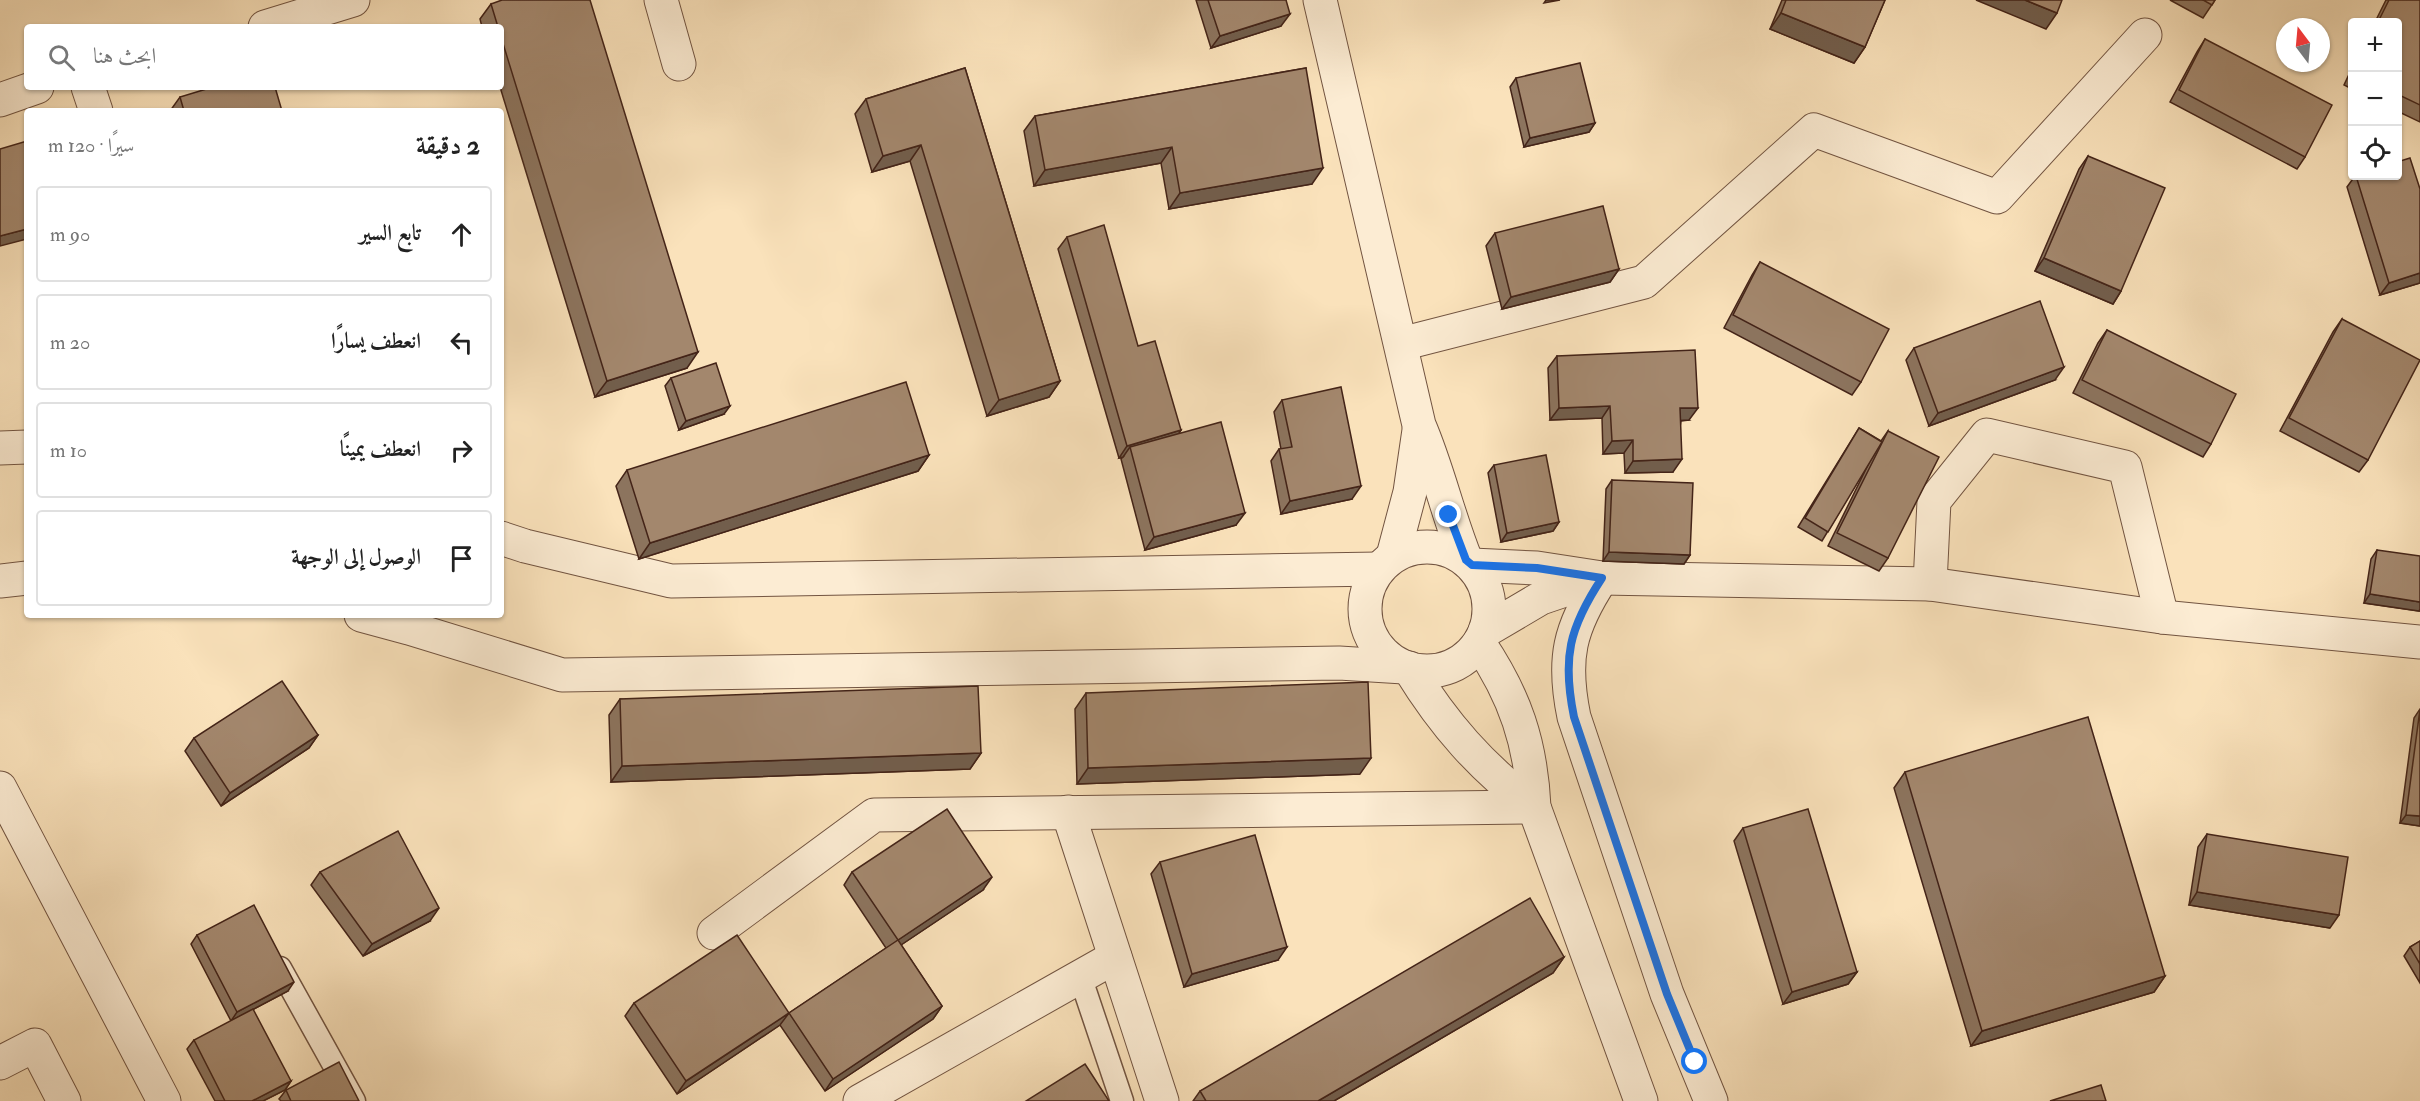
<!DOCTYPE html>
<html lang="ar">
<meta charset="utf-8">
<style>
body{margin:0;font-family:"IM FELL Double Pica",Amiri,serif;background:#f6f6f6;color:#222;direction:rtl}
.controls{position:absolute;right:18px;top:18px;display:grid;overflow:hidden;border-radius:6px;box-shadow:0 2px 4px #0004}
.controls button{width:54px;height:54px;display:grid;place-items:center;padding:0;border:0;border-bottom:2px solid #e0e0e0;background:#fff;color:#222;font:30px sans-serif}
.compass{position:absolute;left:2276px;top:18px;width:54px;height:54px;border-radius:50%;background:#fff;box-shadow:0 2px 4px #0004;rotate:344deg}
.stop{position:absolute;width:18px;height:18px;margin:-14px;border:4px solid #1a73e8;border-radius:50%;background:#fff}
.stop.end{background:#1a73e8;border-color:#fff;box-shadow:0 2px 6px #0008}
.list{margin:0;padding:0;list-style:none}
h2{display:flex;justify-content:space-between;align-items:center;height:78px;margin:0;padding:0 24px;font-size:26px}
h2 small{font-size:20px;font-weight:400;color:#767676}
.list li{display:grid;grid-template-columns:39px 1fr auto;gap:18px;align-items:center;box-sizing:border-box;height:96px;margin:0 12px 12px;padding:0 12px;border:2px solid #e0e0e0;border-radius:6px}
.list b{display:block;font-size:22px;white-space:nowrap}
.list em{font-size:20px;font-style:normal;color:#767676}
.icon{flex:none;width:33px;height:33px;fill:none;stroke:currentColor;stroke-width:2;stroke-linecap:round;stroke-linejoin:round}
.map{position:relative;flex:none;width:2420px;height:1101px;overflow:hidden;direction:ltr}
.search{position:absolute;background:#fff;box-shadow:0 2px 4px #0004;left:24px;top:24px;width:480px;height:66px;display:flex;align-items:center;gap:15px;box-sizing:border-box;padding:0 21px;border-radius:6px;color:#767676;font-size:22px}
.panel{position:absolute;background:#fff;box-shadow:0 2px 4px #0004;left:24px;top:108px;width:480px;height:510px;border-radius:6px;direction:rtl}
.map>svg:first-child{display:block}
</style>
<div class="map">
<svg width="2420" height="1101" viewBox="0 0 2420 1101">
<rect width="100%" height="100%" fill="#fae2bb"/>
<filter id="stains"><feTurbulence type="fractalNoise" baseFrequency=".00333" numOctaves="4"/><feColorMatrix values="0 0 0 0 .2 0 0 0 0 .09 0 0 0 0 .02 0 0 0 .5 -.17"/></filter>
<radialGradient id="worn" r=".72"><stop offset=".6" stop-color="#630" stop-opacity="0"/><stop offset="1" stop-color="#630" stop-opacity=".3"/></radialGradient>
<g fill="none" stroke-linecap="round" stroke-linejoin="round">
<g stroke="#725441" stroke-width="25">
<g id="service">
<polyline points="280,968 354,1101"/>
<polyline points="1080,976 1122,1101"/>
</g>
</g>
<g stroke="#725441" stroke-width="35">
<g id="minor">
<polyline points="661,0 679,64"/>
<path d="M1320,0L1419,425C1438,469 1448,516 1466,560"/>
<polyline points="265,27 353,0"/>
<polyline points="88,87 96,111"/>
<polyline points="0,100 37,87"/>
<polyline points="1401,344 1644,282 1814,130 1997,197 2145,35"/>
<polyline points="1393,556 1410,492 1419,430"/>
<polyline points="1472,565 1537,568 1602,578 1930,584 2162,617 2420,642"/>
<path d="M1602,578C1569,628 1562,659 1574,717L1667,994L1711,1101"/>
<polyline points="1930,584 1934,501 1987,435 2125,467 2162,617"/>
<polyline points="1485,631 1541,598 1597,579"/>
<polyline points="0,788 164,1101"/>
<polyline points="1068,812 1162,1101"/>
<polyline points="714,933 874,815 1534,807"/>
<polyline points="0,1063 35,1045 64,1101"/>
<polyline points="860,1101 1115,957"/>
</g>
</g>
<g stroke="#725441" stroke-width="35">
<g id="tertiary">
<polyline points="0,448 27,447"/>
<polyline points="501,538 525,546 671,581 1378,569"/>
<circle cx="1427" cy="609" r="62"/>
<polyline points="0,581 27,578"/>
<polyline points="361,615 409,628 562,675 1339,663 1404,667"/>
<path d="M1479,643C1515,696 1531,743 1534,807L1641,1101"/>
<path d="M1409,668C1444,725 1481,767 1534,807"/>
</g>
</g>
<use href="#service" stroke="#fcecd3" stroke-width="22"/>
<use href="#minor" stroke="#fcecd3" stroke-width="33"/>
<use href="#tertiary" stroke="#fcecd3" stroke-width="33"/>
</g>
<g fill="#8c745e" stroke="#442418" stroke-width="1.5">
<polygon points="1196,0 1286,0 1281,26 1211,48"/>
<polygon points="1782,0 1885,0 1865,47 1854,63 1770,29"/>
<polygon points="2170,0 2215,0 2203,18"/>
<polygon points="2386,0 2420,0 2420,122 2397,111 2397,22 2375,22"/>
<polygon points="491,4 687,368 595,397 500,87 501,27 482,27 480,19"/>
<polygon points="2205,39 2305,157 2297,169 2170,102 2197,52"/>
<polygon points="965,68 1060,381 1049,397 987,416 910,161 872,172 855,114 866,99"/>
<polygon points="1306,68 1312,184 1169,209 1161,163 1034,186 1024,131 1035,116"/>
<polygon points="2352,68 2352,89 2344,85"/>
<polygon points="1516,78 1595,123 1589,132 1524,147 1510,87"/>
<polygon points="180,97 282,111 170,111"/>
<polygon points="2088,156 2121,291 2113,304 2035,271 2079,169"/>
<polygon points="2355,176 2397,176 2420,283 2380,295 2347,187"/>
<polygon points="1495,233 1619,269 1610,282 1502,309 1486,246"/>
<polygon points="1067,237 1138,346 1181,430 1179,433 1236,525 1145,550 1121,459 1123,457 1119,458 1058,249"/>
<polygon points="1760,262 1861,382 1852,395 1724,328 1752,275"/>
<polygon points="2342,319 2368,460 2359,472 2280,431 2333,332"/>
<polygon points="2107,330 2211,444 2203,457 2073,393 2098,343"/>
<polygon points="1914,348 2055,380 1929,426 1906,360"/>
<polygon points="1557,356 1689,420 1681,421 1673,472 1625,473 1624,453 1603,454 1602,418 1550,420 1548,368"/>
<polygon points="671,378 724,414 679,430 665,386"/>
<polygon points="1282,400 1352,499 1281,514 1271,461 1279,449 1281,449 1274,412"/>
<polygon points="1859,428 1881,441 1888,431 1888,558 1879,571 1828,546 1870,461 1822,541 1798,527"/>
<polygon points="929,455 918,471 639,559 616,486 627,470"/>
<polygon points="1494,465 1559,522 1553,531 1501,542 1488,473"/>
<polygon points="1612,480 1690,555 1684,564 1603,561 1606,489"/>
<polygon points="2377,550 2419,611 2364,603 2371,559"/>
<polygon points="1086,693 1360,774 1077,784 1075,709"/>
<polygon points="620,699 981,753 970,769 611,782 609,715"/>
<polygon points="2420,709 2420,826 2400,823 2414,718"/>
<polygon points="318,735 309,748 221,806 185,751 194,738"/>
<polygon points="1905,772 2165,976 2154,992 1971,1046 1894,788"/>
<polygon points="1743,828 1857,972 1848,984 1783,1004 1734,841"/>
<polygon points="2207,834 2330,928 2189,905 2198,847"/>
<polygon points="1160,862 1278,960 1184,987 1151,874"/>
<polygon points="320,872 430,921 363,956 311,885"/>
<polygon points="852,872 983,890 901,945 942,1006 933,1019 825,1091 780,1025 677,1094 625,1016 634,1003 789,1013 886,948 844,885"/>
<polygon points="197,935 288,991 231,1021 191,944"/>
<polygon points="2420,941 2420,983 2404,956 2410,947"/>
<polygon points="1564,957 1553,973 1334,1101 1193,1101 1200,1091"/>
<polygon points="194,1040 291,1081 285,1090 263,1101 215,1101 187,1049"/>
<polygon points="286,1090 359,1101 281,1101 279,1099"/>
</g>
<g fill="#725e4c" stroke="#442418" stroke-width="1.5">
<polygon points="1546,0 1560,0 1544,3"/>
<polygon points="1976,0 2025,0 2057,13 2046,29"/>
<polygon points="1781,13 1865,47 1854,63 1770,29"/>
<polygon points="1290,14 1281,26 1211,48 1220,36"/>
<polygon points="1595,123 1589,132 1524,147 1530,138"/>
<polygon points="921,145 910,161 872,172 883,156"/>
<polygon points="1172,147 1161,163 1034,186 1045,170"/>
<polygon points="1323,168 1312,184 1169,209 1180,193"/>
<polygon points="27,229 27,239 0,246 0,236"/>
<polygon points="2044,258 2121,291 2113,304 2035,271"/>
<polygon points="1619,269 1610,282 1502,309 1511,297"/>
<polygon points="2420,273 2420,283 2380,295 2389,283"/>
<polygon points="698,352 687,368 595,397 607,381"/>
<polygon points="2064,367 2055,380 1929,426 1938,413"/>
<polygon points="1060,381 1049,397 987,416 999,400"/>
<polygon points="730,406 724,414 679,430 686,421"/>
<polygon points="1610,406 1602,418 1550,420 1559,408"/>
<polygon points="1680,408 1698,408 1689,420 1671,421"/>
<polygon points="1181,430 1173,443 1130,447 1123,457 1119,458 1127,446"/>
<polygon points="1633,440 1624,453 1603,454 1612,441"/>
<polygon points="929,455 918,471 639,559 650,543"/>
<polygon points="1682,459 1673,472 1625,473 1633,461"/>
<polygon points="1361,486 1352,499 1281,514 1290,501"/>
<polygon points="1245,513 1236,525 1145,550 1154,537"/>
<polygon points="1559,522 1553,531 1501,542 1507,533"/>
<polygon points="1609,552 1690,555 1684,564 1603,561"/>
<polygon points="2370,594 2420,602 2420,609 2419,611 2364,603"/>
<polygon points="318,735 309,748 221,806 230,793"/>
<polygon points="981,753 970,769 611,782 622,766"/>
<polygon points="1371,758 1360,774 1077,784 1088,768"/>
<polygon points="2406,815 2420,816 2420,826 2400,823"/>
<polygon points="992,877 983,890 889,953 898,940"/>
<polygon points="2197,892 2339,915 2330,928 2189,905"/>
<polygon points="439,908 430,921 363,956 372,944"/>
<polygon points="1287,947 1278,960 1184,987 1192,974"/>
<polygon points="1564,957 1553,973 1334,1101 1318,1101"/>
<polygon points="1857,972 1848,984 1783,1004 1792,992"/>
<polygon points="2165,976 2154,992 1971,1046 1982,1031"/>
<polygon points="294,982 288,991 231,1021 237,1012"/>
<polygon points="942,1006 933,1019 825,1091 833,1079"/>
<polygon points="789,1013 780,1025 677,1094 686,1081"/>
<polygon points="291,1081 285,1090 263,1101 252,1101"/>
</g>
<g fill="#a3876d" stroke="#442418" stroke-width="1.5">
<polygon points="502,0 590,0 698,352 607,381 501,37 501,27 498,27 491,4"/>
<polygon points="1208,0 1286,0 1290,14 1220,36"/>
<polygon points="1786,0 1885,0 1865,47 1781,13"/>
<polygon points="2025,0 2062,0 2057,13"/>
<polygon points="2203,0 2215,0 2212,5"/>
<polygon points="2389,0 2420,0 2420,105 2397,94 2397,22 2378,22"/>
<polygon points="2205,39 2332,105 2305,157 2179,90"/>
<polygon points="1580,63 1595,123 1530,138 1516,78"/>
<polygon points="965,68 1060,381 999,400 921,145 883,156 866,99"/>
<polygon points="1306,68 1323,168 1180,193 1172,147 1045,170 1035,116"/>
<polygon points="213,87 275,87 282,111 184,111 180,97"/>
<polygon points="27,141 27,229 0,236 0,149"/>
<polygon points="2088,156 2165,188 2121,291 2044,258"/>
<polygon points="2410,158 2420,189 2420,273 2389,283 2356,176 2397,176 2397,162"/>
<polygon points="1603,206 1619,269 1511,297 1495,233"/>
<polygon points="1104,225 1138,346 1155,341 1181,430 1127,446 1067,237"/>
<polygon points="1760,262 1889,329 1861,382 1733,315"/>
<polygon points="2040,301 2064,367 1938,413 1914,348"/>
<polygon points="2342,319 2420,360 2368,460 2289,418"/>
<polygon points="2107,330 2236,394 2211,444 2082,380"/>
<polygon points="1695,350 1698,408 1680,408 1682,459 1633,461 1633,440 1612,441 1610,406 1559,408 1557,356"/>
<polygon points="716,363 730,406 686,421 671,378"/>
<polygon points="906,382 929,455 650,543 627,470"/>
<polygon points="1341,387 1361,486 1290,501 1279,449 1292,447 1282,400"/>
<polygon points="1221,422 1245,513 1154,537 1130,447"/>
<polygon points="1859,428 1882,442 1828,532 1805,518"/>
<polygon points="1888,431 1939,457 1888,558 1837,533"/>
<polygon points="1546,455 1559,522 1507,533 1494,465"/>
<polygon points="1612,480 1693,483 1690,555 1609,552"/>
<polygon points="2377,550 2420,556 2420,602 2370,594"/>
<polygon points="282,681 318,735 230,793 194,738"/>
<polygon points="1368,682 1371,758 1088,768 1086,693"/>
<polygon points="978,686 981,753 622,766 620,699"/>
<polygon points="2420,709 2420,816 2406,815"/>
<polygon points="2088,717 2165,976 1982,1031 1905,772"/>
<polygon points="947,809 992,877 898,940 852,872"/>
<polygon points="1808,809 1857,972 1792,992 1743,828"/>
<polygon points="398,831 439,908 372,944 320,872"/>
<polygon points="2207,834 2348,857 2339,915 2197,892"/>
<polygon points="1255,835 1287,947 1192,974 1160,862"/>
<polygon points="1530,898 1564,957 1318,1101 1206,1101 1200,1091"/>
<polygon points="254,905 294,982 237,1012 197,935"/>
<polygon points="737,935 789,1013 686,1081 634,1003"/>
<polygon points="898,940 942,1006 833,1079 789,1013"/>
<polygon points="2420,941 2420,964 2410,947"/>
<polygon points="253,1009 291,1081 252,1101 225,1101 194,1040"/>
<polygon points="339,1062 359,1101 291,1101 286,1090"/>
<polygon points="1085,1064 1109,1101 1026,1101"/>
<polygon points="2101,1085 2106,1101 2050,1101"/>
</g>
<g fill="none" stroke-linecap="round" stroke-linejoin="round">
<path stroke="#1a73e8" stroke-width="8" d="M1449,515L1466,560L1472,565L1537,568L1602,578C1569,628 1562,658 1574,717L1667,994L1695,1062"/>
</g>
<rect width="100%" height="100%" filter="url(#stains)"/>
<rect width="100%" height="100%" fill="url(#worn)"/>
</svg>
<div class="controls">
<button>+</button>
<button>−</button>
<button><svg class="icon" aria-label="locate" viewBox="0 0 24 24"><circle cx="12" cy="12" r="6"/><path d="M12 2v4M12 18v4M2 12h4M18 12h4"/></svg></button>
</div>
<svg class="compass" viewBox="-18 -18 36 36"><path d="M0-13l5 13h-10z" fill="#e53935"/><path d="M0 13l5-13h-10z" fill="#767676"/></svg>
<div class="stop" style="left:1695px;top:1062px"></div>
<div class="stop end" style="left:1449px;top:515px"></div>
<div class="search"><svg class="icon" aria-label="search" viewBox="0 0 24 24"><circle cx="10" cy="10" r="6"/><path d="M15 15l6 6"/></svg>ابحث هنا</div>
<section class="panel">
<h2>2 دقيقة<small>سيرًا · 120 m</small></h2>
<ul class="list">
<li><svg class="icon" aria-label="ahead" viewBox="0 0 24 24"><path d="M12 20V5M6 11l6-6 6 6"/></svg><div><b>تابع السير</b></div><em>90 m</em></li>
<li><svg class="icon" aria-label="left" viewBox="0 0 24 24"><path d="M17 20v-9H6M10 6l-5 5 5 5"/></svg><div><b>انعطف يسارًا</b></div><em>20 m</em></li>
<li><svg class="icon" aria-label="right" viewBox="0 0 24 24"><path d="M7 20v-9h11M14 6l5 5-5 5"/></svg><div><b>انعطف يمينًا</b></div><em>10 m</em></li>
<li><svg class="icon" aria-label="arrive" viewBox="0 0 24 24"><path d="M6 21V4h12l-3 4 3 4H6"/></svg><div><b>الوصول إلى الوجهة</b></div></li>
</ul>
</section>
</div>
